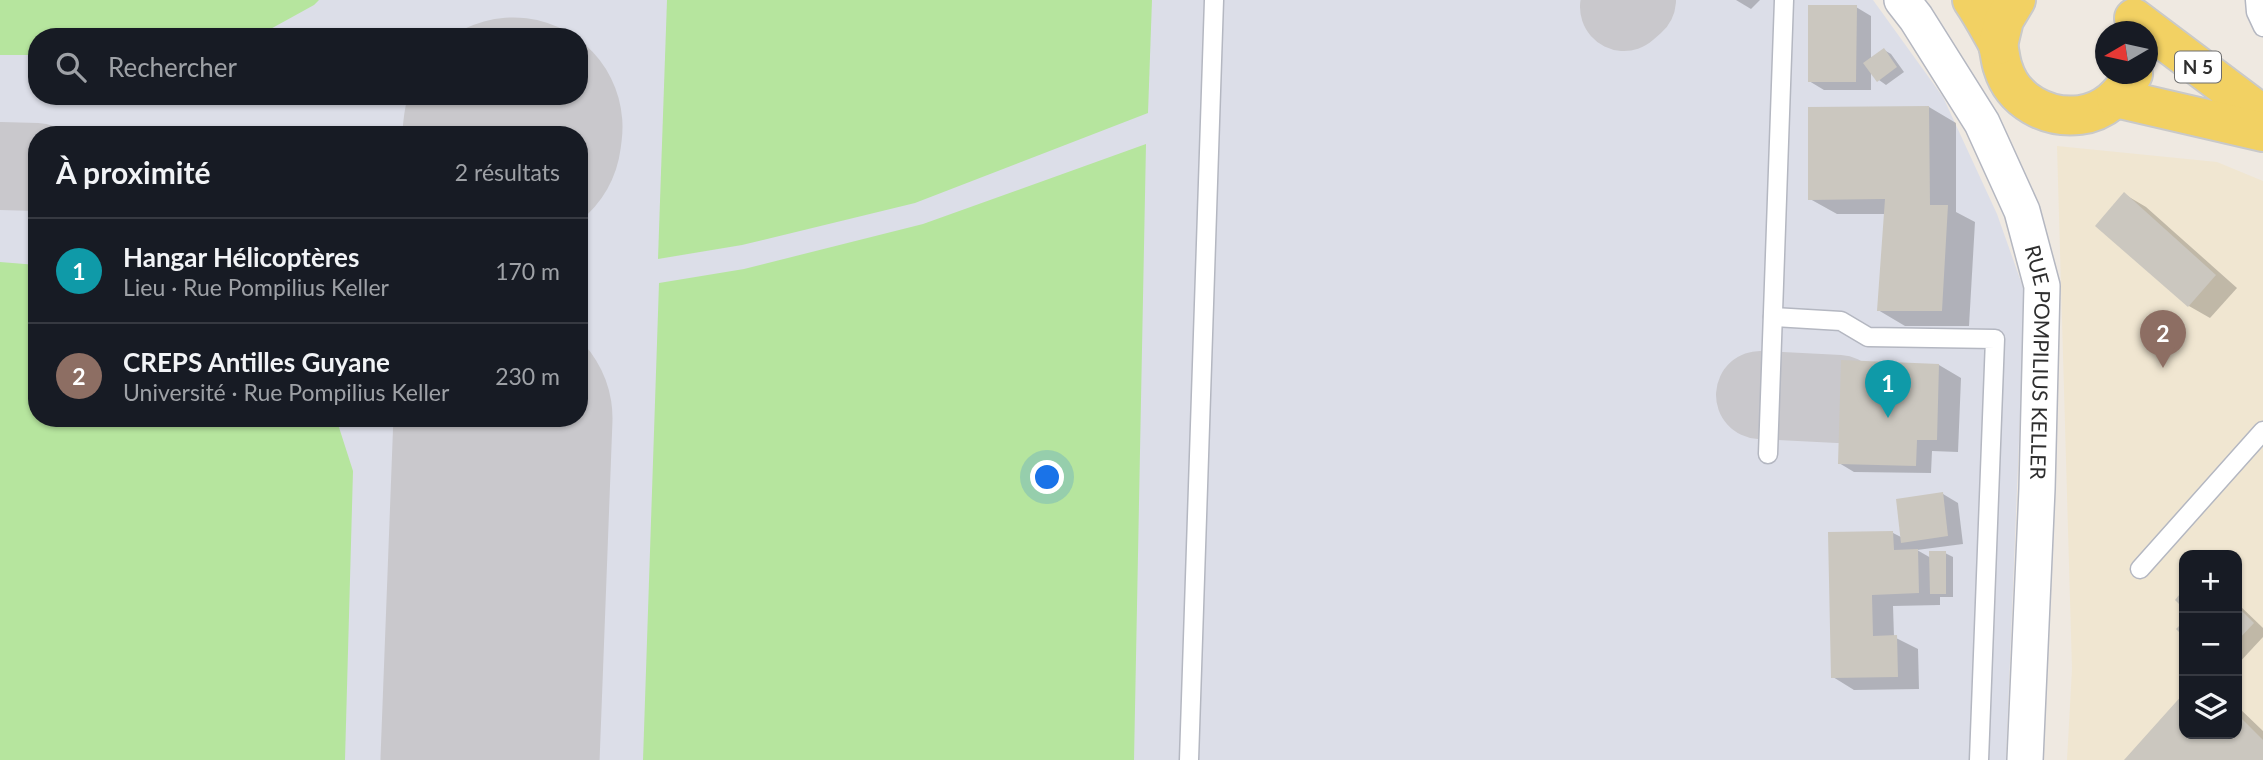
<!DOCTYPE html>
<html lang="fr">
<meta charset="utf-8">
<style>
body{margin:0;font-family:Lato,sans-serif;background:#242831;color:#f1f3f6}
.controls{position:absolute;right:21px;bottom:21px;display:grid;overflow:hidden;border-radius:14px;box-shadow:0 2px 5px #0004}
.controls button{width:63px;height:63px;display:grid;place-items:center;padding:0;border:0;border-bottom:2px solid #363941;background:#171b24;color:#f1f3f6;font:35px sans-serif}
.compass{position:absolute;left:2095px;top:21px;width:63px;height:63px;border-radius:50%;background:#171b24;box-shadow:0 2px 5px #0004;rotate:261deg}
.you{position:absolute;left:1048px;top:478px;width:24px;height:24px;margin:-18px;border:5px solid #fff;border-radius:50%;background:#1a73e8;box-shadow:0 0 0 10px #1a73e833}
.badge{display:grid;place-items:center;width:46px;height:46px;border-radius:50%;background:#4264fb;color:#fff;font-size:23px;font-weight:700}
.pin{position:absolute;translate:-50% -58px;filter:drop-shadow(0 2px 4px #0008)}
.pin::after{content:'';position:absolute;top:37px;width:24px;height:21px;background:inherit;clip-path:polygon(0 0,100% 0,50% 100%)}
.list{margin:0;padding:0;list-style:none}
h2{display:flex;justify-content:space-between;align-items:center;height:91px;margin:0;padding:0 28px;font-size:30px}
h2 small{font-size:23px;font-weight:400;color:#9ea1a6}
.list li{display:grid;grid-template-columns:46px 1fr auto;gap:21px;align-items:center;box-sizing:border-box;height:105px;padding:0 28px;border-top:2px solid #363941}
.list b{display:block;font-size:26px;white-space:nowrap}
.list p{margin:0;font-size:23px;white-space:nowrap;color:#9ea1a6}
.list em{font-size:23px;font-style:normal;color:#9ea1a6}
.icon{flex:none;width:38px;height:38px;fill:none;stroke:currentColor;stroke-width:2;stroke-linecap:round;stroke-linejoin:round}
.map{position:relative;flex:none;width:2263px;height:760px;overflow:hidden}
.search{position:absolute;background:#171b24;box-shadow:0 2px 5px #0004;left:28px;top:28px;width:560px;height:77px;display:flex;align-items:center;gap:18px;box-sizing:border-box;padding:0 24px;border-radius:28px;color:#9ea1a6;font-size:26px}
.panel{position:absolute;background:#171b24;box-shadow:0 2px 5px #0004;left:28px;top:126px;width:560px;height:301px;border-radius:28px}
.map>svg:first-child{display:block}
</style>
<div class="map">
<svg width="2263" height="760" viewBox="0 0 2263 760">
<rect width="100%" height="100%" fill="#efe9e1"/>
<path fill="#f0e6d1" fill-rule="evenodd" d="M2057,146L2217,162L2263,181V760H2067L2072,669ZM2184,555H2237V734H2184Z"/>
<path fill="#dcdee8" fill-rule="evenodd" d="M0,0H1873L1943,97L1997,214L2025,293L2006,760H0ZM37,37H579V96H37ZM37,135H579V418H37Z"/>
<g fill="#b6e59e">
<polygon points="0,0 319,0 314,5 256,37 37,37 37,55 0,55"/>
<polygon points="667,0 1152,0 1148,113 915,203 742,245 658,259"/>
<polygon points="1146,144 1134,760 643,760 659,283 744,269 923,224"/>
<polygon points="0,262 37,265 37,418 336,418 353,471 345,760 0,760"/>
</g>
<g fill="#0003">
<polygon points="1736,0 1760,0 1751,9"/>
<polygon points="1856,7 1871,16 1871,60 1884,50 1891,54 1904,72 1886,85 1879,80 1871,70 1871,90 1824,90 1809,81"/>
<polygon points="1929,107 1956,123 1956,212 1975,222 1969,326 1905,326 1878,310 1885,214 1837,214 1810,199"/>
<polygon points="2124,194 2146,207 2237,288 2210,318 2189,306"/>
<polygon points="1842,361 1939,365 1961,378 1958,452 1932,451 1931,473 1854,472 1839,463"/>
<polygon points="1943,494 1958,503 1963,544 1917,550 1931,558 1945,553 1953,557 1953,597 1940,597 1940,605 1893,606 1894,637 1918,649 1919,689 1854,690 1833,677 1893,533 1903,538"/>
<polygon points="2237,603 2263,628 2263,637 2237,665"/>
<polygon points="2184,695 2184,734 2237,734 2237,706 2263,731 2263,760 2126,760"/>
</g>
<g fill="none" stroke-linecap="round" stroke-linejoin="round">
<g stroke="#c9c8cc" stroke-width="88">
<polyline points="1624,7 1632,0"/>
<polyline points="0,166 37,167"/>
<polyline points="1760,395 1839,399"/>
</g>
<g stroke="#c9c8cc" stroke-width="219">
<polyline points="512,135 513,127"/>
<polyline points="490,760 503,418"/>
</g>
</g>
<g fill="#cbc7bf">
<polygon points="1808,5 1857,5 1856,82 1808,82"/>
<polygon points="1884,48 1897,67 1877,82 1863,63"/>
<polygon points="1929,106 1930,205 1948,205 1942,311 1877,311 1885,199 1808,200 1808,107"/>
<polygon points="2124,192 2216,275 2188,307 2095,226"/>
<polygon points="1841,360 1939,364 1937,440 1917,440 1916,466 1838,464"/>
<polygon points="1943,492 1948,536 1901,543 1896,499"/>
<polygon points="1893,531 1894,550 1918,549 1919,593 1872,595 1873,636 1897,635 1898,677 1831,678 1828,532"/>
<polygon points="1929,551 1946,551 1946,594 1930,594"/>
<polygon points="2184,589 2184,609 2175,600"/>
<polygon points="2237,606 2254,623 2237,641"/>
<polygon points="2184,621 2184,637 2176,629"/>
<polygon points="2184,693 2184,734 2237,734 2237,714 2263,740 2263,760 2124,760"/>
</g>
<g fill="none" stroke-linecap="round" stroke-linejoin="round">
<g stroke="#b4b7c1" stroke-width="21">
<g id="service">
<polyline points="2255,0 2256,12 2263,27"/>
<polyline points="1773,317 1841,321 1868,337 1995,339 1979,760"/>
<polyline points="1768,454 1784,0"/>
<polyline points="2140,569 2263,431"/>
<polyline points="1189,760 1214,0"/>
</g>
</g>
<g stroke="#b4b7c1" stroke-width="38">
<g id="minor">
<path id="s1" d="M1902,0L1916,18L1982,123L2022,211L2042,286L2037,489L2025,760"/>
</g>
</g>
<g stroke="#c9c9c9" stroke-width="42">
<g id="primary">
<path d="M1972,0C1981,13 1989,28 1997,42C2000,50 2000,60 2003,68C2013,101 2047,119 2080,115C2104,112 2122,95 2133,74"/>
<polyline points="2134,18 2263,115"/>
<polyline points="1998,45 2004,20 2016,0"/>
<polyline points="2116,98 2263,132"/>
</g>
</g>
<use href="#service" stroke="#fff" stroke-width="18"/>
<use href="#minor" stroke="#fff" stroke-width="35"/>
<use href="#primary" stroke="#f2d163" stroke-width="38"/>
</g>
<g text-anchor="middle" stroke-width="6" stroke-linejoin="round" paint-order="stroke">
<rect fill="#fff" stroke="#6d6d6d" stroke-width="2" x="2175" y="51.5" width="46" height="31" rx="5"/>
<g font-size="19" font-weight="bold" fill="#2e2e2e">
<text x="2198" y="74">N 5</text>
</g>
<g font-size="21" fill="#2e2e2e" stroke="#fff">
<text dy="7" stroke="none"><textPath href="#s1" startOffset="397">RUE POMPILIUS KELLER</textPath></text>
</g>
</g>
</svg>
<div class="controls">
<button>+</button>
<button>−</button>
<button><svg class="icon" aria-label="layers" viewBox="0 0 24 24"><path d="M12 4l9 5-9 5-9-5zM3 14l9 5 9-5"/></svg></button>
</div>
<svg class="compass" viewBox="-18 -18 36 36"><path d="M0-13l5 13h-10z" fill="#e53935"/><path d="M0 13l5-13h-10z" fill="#9ea1a6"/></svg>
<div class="you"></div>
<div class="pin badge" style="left:1888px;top:418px;background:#0f9aa8">1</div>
<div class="pin badge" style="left:2163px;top:368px;background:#8d6e63">2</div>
<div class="search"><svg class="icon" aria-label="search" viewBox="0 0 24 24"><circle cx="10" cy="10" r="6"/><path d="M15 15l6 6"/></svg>Rechercher</div>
<section class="panel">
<h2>À proximité<small>2 résultats</small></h2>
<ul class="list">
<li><span class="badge" style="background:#0f9aa8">1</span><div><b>Hangar Hélicoptères</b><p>Lieu · Rue Pompilius Keller</p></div><em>170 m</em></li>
<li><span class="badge" style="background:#8d6e63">2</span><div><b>CREPS Antilles Guyane</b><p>Université · Rue Pompilius Keller</p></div><em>230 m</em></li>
</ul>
</section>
</div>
